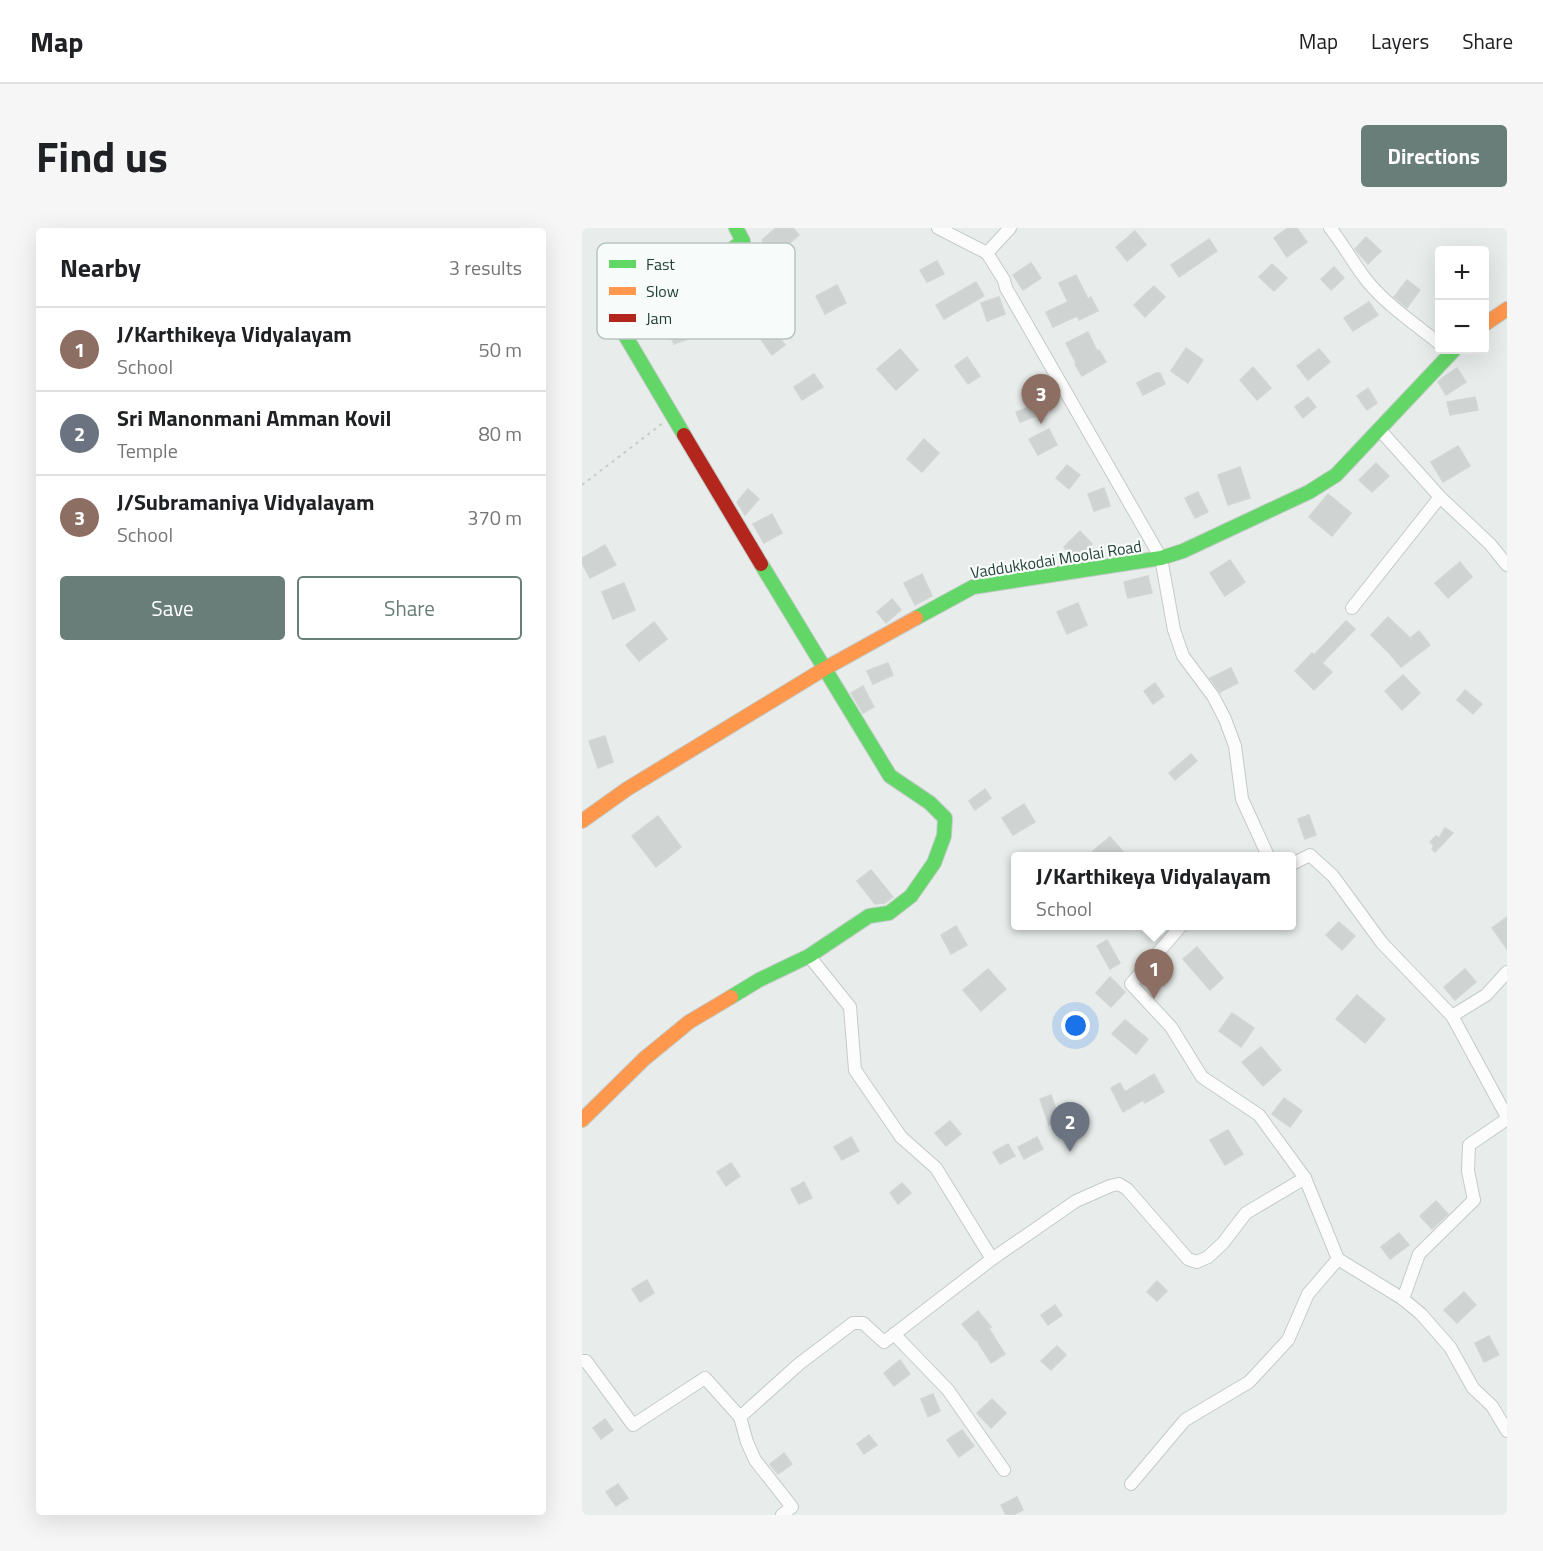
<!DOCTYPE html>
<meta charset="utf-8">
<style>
body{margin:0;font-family:"Titillium Web",sans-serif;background:#f6f6f6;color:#202124}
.controls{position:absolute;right:18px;top:18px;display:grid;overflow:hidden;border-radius:6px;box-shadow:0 6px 24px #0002}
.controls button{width:54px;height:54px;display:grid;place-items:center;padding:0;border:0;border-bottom:2px solid #e0e0e0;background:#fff;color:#202124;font:30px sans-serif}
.you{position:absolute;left:494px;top:798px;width:21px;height:21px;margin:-15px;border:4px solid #fff;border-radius:50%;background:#1a73e8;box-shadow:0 0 0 9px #1a73e833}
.badge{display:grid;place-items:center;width:39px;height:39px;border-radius:50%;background:#697e78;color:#fff;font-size:20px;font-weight:700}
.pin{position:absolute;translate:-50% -50px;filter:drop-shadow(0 2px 3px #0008)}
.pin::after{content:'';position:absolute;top:32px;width:21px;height:18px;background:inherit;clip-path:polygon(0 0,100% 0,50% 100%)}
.popup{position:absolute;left:429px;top:624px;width:285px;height:78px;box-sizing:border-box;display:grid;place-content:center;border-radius:6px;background:#fff;filter:drop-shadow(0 2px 4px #0005);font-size:20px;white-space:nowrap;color:#757577}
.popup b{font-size:22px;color:#202124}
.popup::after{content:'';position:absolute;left:50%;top:100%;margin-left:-12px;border:12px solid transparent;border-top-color:#fff}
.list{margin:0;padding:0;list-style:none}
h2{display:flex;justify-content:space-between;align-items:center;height:78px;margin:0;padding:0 24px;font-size:26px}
h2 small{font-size:20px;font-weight:400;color:#757577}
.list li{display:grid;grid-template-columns:39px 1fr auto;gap:18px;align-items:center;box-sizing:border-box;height:84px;padding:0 24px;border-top:2px solid #e0e0e0}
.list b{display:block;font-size:22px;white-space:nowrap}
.list p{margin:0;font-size:20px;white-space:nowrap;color:#757577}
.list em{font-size:20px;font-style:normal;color:#757577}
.actions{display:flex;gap:12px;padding:18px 24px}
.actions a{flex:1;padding:14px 0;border:2px solid #697e78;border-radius:6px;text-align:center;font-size:21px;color:#697e78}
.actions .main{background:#697e78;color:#fff}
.map{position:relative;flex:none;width:925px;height:1287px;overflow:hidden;border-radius:6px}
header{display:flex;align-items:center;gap:36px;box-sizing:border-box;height:84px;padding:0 30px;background:#fff;border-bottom:2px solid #e0e0e0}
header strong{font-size:28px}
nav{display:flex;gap:33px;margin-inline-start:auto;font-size:21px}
.intro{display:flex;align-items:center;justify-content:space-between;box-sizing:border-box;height:144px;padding:0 36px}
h1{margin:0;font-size:42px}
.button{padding:15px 27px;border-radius:6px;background:#697e78;color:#fff;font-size:21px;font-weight:700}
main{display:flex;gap:36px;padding:0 36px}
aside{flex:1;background:#fff;border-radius:6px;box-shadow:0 6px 24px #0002}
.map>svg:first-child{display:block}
</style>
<header>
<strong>Map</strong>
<nav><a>Map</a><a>Layers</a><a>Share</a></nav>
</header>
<div class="intro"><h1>Find us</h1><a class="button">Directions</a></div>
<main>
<aside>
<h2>Nearby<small>3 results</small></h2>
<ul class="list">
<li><span class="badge" style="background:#8d6e63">1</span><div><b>J/Karthikeya Vidyalayam</b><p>School</p></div><em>50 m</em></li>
<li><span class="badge" style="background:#6b7280">2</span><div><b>Sri Manonmani Amman Kovil</b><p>Temple</p></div><em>80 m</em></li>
<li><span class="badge" style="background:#8d6e63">3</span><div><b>J/Subramaniya Vidyalayam</b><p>School</p></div><em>370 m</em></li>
</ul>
<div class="actions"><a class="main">Save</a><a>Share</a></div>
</aside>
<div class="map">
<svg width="925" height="1287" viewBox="0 0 925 1287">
<rect width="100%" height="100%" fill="#e8edeb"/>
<g fill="#cfd4d2" stroke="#d1d6d4" stroke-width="1.5">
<polygon points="194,0 211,0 217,7 193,28 180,12"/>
<polygon points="706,0 715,0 725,14 705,29 692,10"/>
<polygon points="553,3 564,17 545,33 534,19"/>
<polygon points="784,9 799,23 786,36 773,21"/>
<polygon points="627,11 635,23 597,49 589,37"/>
<polygon points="355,33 362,46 345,54 338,42"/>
<polygon points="449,35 459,50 441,62 431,47"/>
<polygon points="690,36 705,50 692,63 677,49"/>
<polygon points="752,39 762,50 749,62 739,51"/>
<polygon points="494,47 506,71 509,69 516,83 497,92 495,88 471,99 464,84 486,74 477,55"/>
<polygon points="825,52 838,62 825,80 812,69"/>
<polygon points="394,54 402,68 362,91 354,77"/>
<polygon points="255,57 264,75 243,86 234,68"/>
<polygon points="572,58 583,69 563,89 552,77"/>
<polygon points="417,69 423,86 405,93 399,75"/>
<polygon points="787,74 796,87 771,103 762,90"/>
<polygon points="142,78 156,87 146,103 132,94"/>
<polygon points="104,92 111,109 92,116 85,100"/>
<polygon points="190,101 203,117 190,127 178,110"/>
<polygon points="506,104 515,123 517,122 524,134 500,148 493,136 494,135 484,115"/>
<polygon points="604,120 621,132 606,155 589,143"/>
<polygon points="318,121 336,142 314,162 295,141"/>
<polygon points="737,121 748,134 726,152 715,138"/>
<polygon points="385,129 398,148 386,156 373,138"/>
<polygon points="671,139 689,160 675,172 658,152"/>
<polygon points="875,140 884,154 864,167 856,154 860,150"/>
<polygon points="574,145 578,145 583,156 561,167 555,155"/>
<polygon points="232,146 241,159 220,172 212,159"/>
<polygon points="468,154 474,164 458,174 452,164"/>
<polygon points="786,160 795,175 785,182 775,168"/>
<polygon points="726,169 734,179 721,190 713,179"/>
<polygon points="893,169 896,182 868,187 865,174"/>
<polygon points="455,176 459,186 438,194 434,184"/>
<polygon points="467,201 475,217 456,227 447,211"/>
<polygon points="342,211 357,225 340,244 325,231"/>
<polygon points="876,218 888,238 861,254 849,234"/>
<polygon points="794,235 807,248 790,264 777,252"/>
<polygon points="485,237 498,247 487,261 474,250"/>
<polygon points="658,239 668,270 646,277 636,247"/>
<polygon points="522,260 528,278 512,283 506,266"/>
<polygon points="166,261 177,271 163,287 155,274"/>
<polygon points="616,264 626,284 613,290 603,270"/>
<polygon points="746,266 769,285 750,308 727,289"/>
<polygon points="190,286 200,305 182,315 171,296"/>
<polygon points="498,303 510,316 493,332 482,319"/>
<polygon points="23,317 34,337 8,350 0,335 0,330"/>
<polygon points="648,332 663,354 643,368 628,345"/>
<polygon points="878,334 890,349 866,370 853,355"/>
<polygon points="340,346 350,368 333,377 322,355"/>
<polygon points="566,348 570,365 546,370 542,354"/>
<polygon points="42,355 53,382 31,391 20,364"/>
<polygon points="310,371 319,382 304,395 295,384"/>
<polygon points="496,375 505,397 485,406 475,384"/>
<polygon points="806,389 828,410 837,403 848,417 819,439 808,426 789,407"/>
<polygon points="764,393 773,401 740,435 750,444 732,462 713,443 730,425 732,427"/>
<polygon points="72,394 85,411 57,433 44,417"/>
<polygon points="306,435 311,447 291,456 285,443"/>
<polygon points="649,440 656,455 638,464 628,450"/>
<polygon points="821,447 838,465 820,482 803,463"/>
<polygon points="573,455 582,468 571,476 562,463"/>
<polygon points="281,458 292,479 281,485 269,465"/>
<polygon points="883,462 900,476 891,486 875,472"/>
<polygon points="23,508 31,534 16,540 7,513"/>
<polygon points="609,526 615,533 593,552 587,545"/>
<polygon points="403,561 409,570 393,582 387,573"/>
<polygon points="442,576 453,594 431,607 420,590"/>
<polygon points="727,587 734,607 723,611 716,591"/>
<polygon points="76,588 99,619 74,639 50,608"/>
<polygon points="863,600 871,605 853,624 850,621 852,618 848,614 854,608 857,610"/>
<polygon points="528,609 545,628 505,628"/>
<polygon points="289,642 311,669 303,675 293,676 275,653"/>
<polygon points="925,689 925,721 910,700"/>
<polygon points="757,694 773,708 760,722 744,707"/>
<polygon points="374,698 385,717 369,726 359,707"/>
<polygon points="525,712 538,735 528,741 515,718"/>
<polygon points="615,719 641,750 628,762 601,731"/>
<polygon points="406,741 424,761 399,783 381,762"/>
<polygon points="883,741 894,754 873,772 862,759"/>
<polygon points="528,749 543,764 529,779 514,765"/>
<polygon points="775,767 803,791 783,815 754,791"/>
<polygon points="650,785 672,800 659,819 637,803"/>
<polygon points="543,792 566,811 554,826 530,806"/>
<polygon points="679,819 699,842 681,858 660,834"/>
<polygon points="572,846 582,864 563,875 561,872 541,884 529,860 538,855 543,864"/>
<polygon points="469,867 478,893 467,897 458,871"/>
<polygon points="702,870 720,883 708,899 690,886"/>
<polygon points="368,893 379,906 364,918 353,905"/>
<polygon points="646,902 661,926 643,937 628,912"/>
<polygon points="269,909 277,923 260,932 252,919"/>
<polygon points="455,909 461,921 442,931 436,919"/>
<polygon points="426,916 433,928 418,936 411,924"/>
<polygon points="149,935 158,948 144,958 135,944"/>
<polygon points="222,954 230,970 217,976 209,961"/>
<polygon points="320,955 329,965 316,976 308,965"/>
<polygon points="854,973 866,986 850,1001 838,988"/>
<polygon points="817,1005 827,1017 808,1031 799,1019"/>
<polygon points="65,1052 72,1065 58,1074 50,1061"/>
<polygon points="575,1053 585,1063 575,1073 565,1064"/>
<polygon points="882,1064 894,1077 875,1095 862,1082"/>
<polygon points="473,1077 480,1087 466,1097 459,1087"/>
<polygon points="396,1083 409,1099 407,1101 423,1126 409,1135 394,1111 393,1112 380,1096"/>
<polygon points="907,1108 917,1127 902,1134 893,1115"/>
<polygon points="475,1118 484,1127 469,1142 459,1133"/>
<polygon points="318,1132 328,1146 312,1158 302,1145"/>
<polygon points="351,1166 358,1183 346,1189 339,1171"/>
<polygon points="410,1171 424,1185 409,1200 395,1185"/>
<polygon points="23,1191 31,1202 19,1211 11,1200"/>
<polygon points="380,1202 392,1218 377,1229 365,1212"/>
<polygon points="287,1207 295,1217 282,1226 275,1216"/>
<polygon points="202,1225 210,1236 196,1246 188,1236"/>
<polygon points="36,1256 46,1270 34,1278 24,1264"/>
<polygon points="435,1269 441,1282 431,1287 424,1287 419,1277"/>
</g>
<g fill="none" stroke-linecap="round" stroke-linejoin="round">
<g stroke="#c5cac8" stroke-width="14">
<g id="street">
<polyline points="356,0 405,25"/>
<polyline points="428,0 405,25 422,52 424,60 579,330 592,402 601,428 631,468 643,491 653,518 660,571 686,628"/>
<path d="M748,0C762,17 772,37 786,54C806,78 833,96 858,116"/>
<polyline points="797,201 858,269 908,316 925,337"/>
<polyline points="770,380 858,269"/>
<polyline points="710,636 728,627 751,648 800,715 870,788 904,767 925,744"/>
<polyline points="599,698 549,756 589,799 620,849 677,887 723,950 756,1031 821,1071 839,1086 868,1119 891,1160 910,1178 925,1203"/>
<polyline points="227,728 268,779 273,842 319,909 354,940 410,1031"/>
<polyline points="870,788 925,889"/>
<polyline points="821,1071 837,1026 892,972 886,943 887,917 925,891"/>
<polyline points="312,1106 366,1162 422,1242"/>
<polyline points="0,1133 4,1133 51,1197 123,1150 158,1189 217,1136 271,1095 281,1095 302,1114 410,1031 494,973 528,958 537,956 545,961 606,1031 615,1034 626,1029 641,1015 664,985 723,950"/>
<polyline points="158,1189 165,1214 173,1232 210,1279 200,1287"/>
<polyline points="549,1256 603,1192 667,1154 706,1112 726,1066 756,1031"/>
</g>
</g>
<g stroke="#c3cbc8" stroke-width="16">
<g id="fast">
<polyline points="102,207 40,102 161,13 154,0"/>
<polyline points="334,390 391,359 579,330 601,323 727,264 754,247 872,122"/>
<polyline points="149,769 177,752 227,728 287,688 307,685 329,668 352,635 362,608 363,590 348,575 308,548 179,336"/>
</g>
</g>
<g stroke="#c3cbc8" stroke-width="16">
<g id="slow">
<polyline points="903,96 925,81"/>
<polyline points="0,593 45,561 242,441 334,390"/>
<polyline points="0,892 62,831 107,794 149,769"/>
</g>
</g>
<g stroke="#c3cbc8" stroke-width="16">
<polyline id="jam" points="102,207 179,336"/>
</g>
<polyline stroke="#c3ccca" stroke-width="2" stroke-dasharray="3 4.5" stroke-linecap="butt" points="0,257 81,195"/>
<use href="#street" stroke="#fcfcfc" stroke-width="12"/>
<use href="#fast" stroke="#63d668" stroke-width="14"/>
<use href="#slow" stroke="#ff974d" stroke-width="14"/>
<use href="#jam" stroke="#b3261e" stroke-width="14"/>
</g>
<g text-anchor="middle" stroke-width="4.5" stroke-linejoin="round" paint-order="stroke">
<g font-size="16" fill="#24423a" stroke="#f7fbf9">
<text transform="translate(474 331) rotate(-9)" y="6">Vaddukkodai Moolai Road</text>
</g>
</g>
<rect x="15" y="15" width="198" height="96" rx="9" fill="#f7fbf9" stroke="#b8c4c0" stroke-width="1.5"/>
<rect x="27" y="32" width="27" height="8" fill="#63d668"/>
<rect x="27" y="59" width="27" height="8" fill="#ff974d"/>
<rect x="27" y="86" width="27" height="8" fill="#b3261e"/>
<g font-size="16" fill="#24423a">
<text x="64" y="42">Fast</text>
<text x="64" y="69">Slow</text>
<text x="64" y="96">Jam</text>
</g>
</svg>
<div class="controls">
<button>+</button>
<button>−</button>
</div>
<div class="you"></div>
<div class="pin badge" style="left:572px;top:771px;background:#8d6e63">1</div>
<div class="popup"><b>J/Karthikeya Vidyalayam</b>School</div>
<div class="pin badge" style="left:488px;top:924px;background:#6b7280">2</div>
<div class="pin badge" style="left:459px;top:196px;background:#8d6e63">3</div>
</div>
</main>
